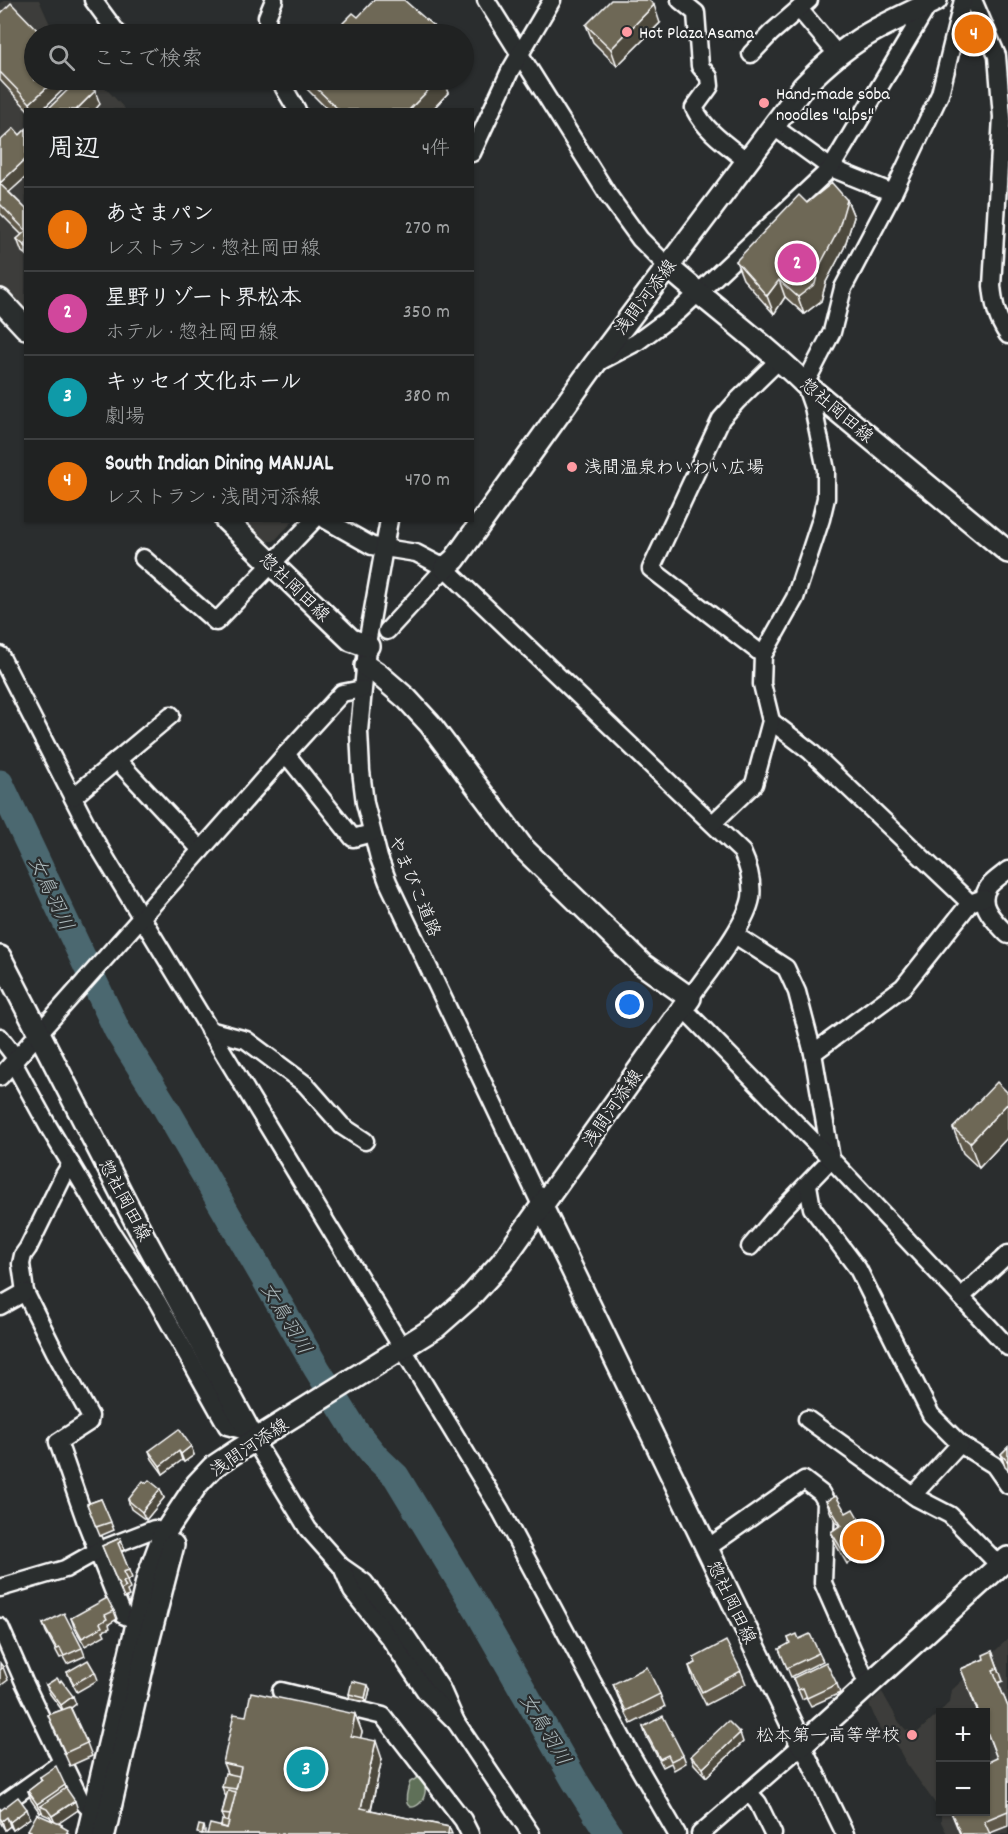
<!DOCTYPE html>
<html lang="ja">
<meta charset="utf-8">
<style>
body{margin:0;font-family:Dekko,"Klee One",sans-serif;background:#2d2f2f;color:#f1f3f6}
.controls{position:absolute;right:18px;bottom:18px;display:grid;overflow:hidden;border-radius:0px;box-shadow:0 2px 4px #0004}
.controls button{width:54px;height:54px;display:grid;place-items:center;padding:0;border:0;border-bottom:2px solid #3d3f40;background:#202222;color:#f1f3f6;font:30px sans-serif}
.you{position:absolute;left:630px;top:1005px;width:21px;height:21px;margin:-15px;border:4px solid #fff;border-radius:50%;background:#1a73e8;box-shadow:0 0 0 9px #1a73e833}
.badge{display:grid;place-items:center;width:39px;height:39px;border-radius:50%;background:#1a73e8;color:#fff;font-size:20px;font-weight:700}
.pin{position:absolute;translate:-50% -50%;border:3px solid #fff;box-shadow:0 2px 6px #0006}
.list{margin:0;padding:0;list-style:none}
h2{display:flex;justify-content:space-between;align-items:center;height:78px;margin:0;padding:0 24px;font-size:26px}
h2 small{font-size:20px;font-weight:400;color:#a2a4a5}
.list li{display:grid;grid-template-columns:39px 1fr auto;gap:18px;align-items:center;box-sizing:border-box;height:84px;padding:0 24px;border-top:2px solid #3d3f40}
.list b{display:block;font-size:22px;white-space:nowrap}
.list p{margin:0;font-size:20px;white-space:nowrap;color:#a2a4a5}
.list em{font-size:20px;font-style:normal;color:#a2a4a5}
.icon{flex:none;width:33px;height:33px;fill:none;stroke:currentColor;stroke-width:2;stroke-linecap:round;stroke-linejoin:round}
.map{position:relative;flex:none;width:1008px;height:1834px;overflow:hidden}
.search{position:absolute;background:#202222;box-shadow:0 2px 4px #0004;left:24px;top:24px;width:450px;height:66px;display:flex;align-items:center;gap:15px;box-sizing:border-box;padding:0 21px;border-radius:33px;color:#a2a4a5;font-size:22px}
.panel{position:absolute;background:#202222;box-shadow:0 2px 4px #0004;left:24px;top:108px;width:450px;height:414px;border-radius:0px}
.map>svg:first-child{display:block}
</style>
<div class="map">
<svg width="1008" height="1834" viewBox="0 0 1008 1834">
<rect width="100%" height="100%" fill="#2a2d2e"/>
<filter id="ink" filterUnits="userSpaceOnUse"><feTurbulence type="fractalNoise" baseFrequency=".0167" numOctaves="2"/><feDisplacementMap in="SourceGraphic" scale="12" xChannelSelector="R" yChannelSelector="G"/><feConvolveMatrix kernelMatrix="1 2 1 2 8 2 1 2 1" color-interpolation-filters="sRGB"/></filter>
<g filter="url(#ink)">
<g fill="#3e3e3a">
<polygon points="5,0 39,0 51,27 58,34 34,34 34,80 98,80 125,109 26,110 25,320 0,294 0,4"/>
<polygon points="233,521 293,521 274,541 256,541"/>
<polygon points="1008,1639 1008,1834 947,1834 941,1822 941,1812 986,1812 986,1712 940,1712 940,1810 907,1764 894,1741 884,1738 869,1704 882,1692 899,1722 906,1730 918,1732 950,1702 952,1690"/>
</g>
<path fill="#5f6f58" stroke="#afb7ac" stroke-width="1.5" d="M417,1778L422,1780C437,1802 394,1827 410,1782Z"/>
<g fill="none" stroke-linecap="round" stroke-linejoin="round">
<polyline stroke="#4b676f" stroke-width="27" points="0,783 117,1030 164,1105 317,1369 356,1432 376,1457 396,1476 479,1613 575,1781 609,1834"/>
<g stroke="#fff" stroke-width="21">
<g id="minor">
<polyline points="93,0 118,34"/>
<polyline points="486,0 608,195 640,239 668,267"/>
<path d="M680,0L696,13L700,66L709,77L710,86L694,108C706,132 727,145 747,161"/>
<path d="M973,0L997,56L1002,117L992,286C994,305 997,319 1008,335"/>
<polyline points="799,9 838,55"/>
<polyline points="269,34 267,17 274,0"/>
<polyline points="751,54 771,33 809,0"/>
<polyline points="281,80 284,88 297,110"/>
<polyline points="774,127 831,168 893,193"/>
<polyline points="472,153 510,71 552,0"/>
<polyline points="597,363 637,342 679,311 831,168 929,4"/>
<path d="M326,520L372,546L416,553L445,568L742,852C749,867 753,881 751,898C746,926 707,973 690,998"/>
<polyline points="389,520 368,638 359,731 361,771 365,803 379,858 388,882 542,1207"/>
<polyline points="143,558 216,622 314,520"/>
<polyline points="387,631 445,568"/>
<polyline points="0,655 94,839 501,1511 629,1751 677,1834"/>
<polyline points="763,655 651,569 721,419 737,401 780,359"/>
<polyline points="771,721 810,751 970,903"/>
<polyline points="286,754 353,838 372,833"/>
<polyline points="117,760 201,850"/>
<polyline points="73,797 171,715"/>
<polyline points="713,823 754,784 771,721 762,684 763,655 795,598 821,519 826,498 826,470 813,407 805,384 832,332 843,288 893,193 940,94 963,0"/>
<path d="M1008,870C1002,875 994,880 989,886C975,905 996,922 1008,935"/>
<polyline points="735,935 786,968 797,992 813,1053 831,1159 781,1211 750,1247"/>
<polyline points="683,1008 831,1159 1008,1347"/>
<polyline points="209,1030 246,1040 305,1084 342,1126 365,1141"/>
<polyline points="0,1037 16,1058"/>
<polyline points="813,1053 903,987 970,903 984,898"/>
<polyline points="13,1062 48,1126 112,1233 157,1301 227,1426 250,1432"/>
<polyline points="0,1077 286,754 342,693 362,689"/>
<polyline points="71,1164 64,1175 28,1248 23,1255 21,1264 25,1292 55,1352 90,1416 89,1422 58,1442 86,1522 123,1615 137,1621"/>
<polyline points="808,1185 812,1208 858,1269 931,1415 960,1444 994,1465 1008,1485"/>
<polyline points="961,1297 1008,1254"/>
<polyline points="0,1306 25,1292"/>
<polyline points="807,1419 917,1498 950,1515 1000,1566"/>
<polyline points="254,1440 308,1529 341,1566 364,1582 407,1637 441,1688 456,1722"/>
<polyline points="913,1495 960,1444"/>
<polyline points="706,1549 804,1480 821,1493 826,1502 823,1583 868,1685"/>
<polyline points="342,1567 352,1591 390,1639 426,1692 456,1722 531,1834"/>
<polyline points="0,1588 65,1569 97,1551 154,1529 164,1534"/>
<polyline points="0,1627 24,1682 80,1799 93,1812"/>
<polyline points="281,1691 383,1716 463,1820 470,1834"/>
<polyline points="749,1793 758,1803 773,1834"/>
<polyline points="0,1806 58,1765"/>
<polyline points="700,1834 802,1745 845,1834"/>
</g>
</g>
<g stroke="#fff" stroke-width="26">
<g id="major">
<path d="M668,267C713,307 763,342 805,384L1008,552"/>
<polyline points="0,300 26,328"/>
<polyline points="226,520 351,640 368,646"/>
<path d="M445,568L455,559L594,365L803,87C825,64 849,44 877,29C896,19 916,10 936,0"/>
<polyline points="0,957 136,1222 254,1440"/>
<polyline points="542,1207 802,1745 1008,1558"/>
<polyline points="88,1834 148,1577 164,1534 197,1484 213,1467 234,1453 436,1327 469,1298 501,1263 526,1228 690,998 642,964 523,848 430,724 407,699 378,674 366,666"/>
<polyline points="104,1834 148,1642 173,1545"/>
</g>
</g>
<use href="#minor" stroke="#2a2d2e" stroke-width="16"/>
<use href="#major" stroke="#2a2d2e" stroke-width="21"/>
</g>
<g fill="#5f594a" stroke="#fff" stroke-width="1.5">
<polygon points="0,14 34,80 73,80 42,110 28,110 0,80"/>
<polygon points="660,23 617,66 593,42 586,25"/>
<polygon points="301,80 443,80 448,93 432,110 328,110 304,86"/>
<polygon points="26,129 26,177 9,192 26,209 26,255 22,252 17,239 22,235 0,213 0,141 20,135"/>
<polygon points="847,200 854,217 844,248 826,282 821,301 804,314 785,297 774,314 743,279 736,261"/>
<polygon points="1008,1093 1008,1137 979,1168 963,1153 953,1128"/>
<polygon points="191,1446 194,1455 184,1462 182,1460 163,1474 152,1459 149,1451"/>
<polygon points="1008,1447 1008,1470 1005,1467 1001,1454"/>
<polygon points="160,1489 164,1498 146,1520 131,1509 128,1500"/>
<polygon points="101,1499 114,1530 100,1536 87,1504"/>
<polygon points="826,1501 846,1513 865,1530 869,1543 853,1553 855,1560 847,1564 836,1545 831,1532 839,1526 831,1514"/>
<polygon points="120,1538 125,1550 121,1551 132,1578 127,1581 130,1589 127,1591 129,1596 124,1598 102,1546"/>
<polygon points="114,1611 117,1619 109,1624 110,1628 103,1631 105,1635 85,1646 74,1627 71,1618"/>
<polygon points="43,1624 82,1648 85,1656 67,1664 63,1657 60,1658 46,1632"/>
<polygon points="788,1638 799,1639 819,1653 823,1661 791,1677 779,1649 790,1644"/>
<polygon points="992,1651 1003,1681 998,1683 1008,1707 1008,1826 990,1833 990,1834 960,1834 951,1812 989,1786 997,1758 986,1730 986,1713 978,1713 961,1669 984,1659"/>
<polygon points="694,1658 741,1671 746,1684 706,1705 693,1679 689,1666 696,1663"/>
<polygon points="67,1672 95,1672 98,1680 77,1692 71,1681"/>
<polygon points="793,1678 837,1684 840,1693 811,1706 806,1697 802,1699"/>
<polygon points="613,1684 660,1694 665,1707 631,1724 618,1697"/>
<polygon points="46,1685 76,1704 71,1708 87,1743 92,1756 70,1766 53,1728 48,1715 62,1710 50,1694"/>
<polygon points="370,1689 367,1702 350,1699 349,1694"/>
<polygon points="355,1714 362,1732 360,1738 382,1759 371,1810 449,1827 452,1834 207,1834 221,1826 225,1821 222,1814 226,1796 225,1795 222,1787 227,1773 223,1763 246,1716"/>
<polygon points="643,1727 683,1755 686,1763 674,1770 671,1763 663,1767 646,1736"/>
<polygon points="743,1742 706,1777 694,1764 691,1756"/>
<polygon points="40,1777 66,1789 78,1810 58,1823 62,1825 62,1827 69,1834 29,1834 28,1830 52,1821 50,1817 43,1814 42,1812 40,1813 31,1800 28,1791 41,1781"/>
<polygon points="0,1808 1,1810 30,1818 13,1830 10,1826 5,1830 0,1822"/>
</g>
<g fill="#4d483c" stroke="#fff" stroke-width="1.5">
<polygon points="654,5 660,23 617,66 611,49"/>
<polygon points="55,80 73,80 42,110 32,110 30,103"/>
<polygon points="438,80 443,80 448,93 432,110 409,110"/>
<polygon points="95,91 100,104 95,110 76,110"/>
<polygon points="26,159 26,177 5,196 0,183"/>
<polygon points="847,200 854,217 844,248 826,282 821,301 804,314 798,297 820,265"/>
<polygon points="779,280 785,297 774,314 767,296"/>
<polygon points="1008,1103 1008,1137 979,1168 970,1143"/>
<polygon points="191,1446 194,1455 184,1462 181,1454"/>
<polygon points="179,1451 182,1460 163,1474 160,1466"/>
<polygon points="160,1489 164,1498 146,1520 142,1512"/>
<polygon points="3,1667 8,1680 0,1686 0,1670"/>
<polygon points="368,1685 370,1689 367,1702 365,1698"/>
<polygon points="73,1696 76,1704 64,1713 61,1705"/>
<polygon points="355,1714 362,1732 357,1753 351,1736"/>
<polygon points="740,1733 743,1742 706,1777 703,1768"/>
<polygon points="376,1741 382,1759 367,1826 361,1808"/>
<polygon points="65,1785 68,1794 40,1806 42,1812 40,1813 37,1804"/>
<polygon points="75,1801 78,1810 56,1825 52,1816"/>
<polygon points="27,1809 30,1818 13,1830 10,1822"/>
<polygon points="7,1817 10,1826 5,1830 2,1821"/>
<polygon points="204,1826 205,1830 205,1834 202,1834"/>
</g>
<g fill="#6e6756" stroke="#fff" stroke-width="1.5">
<polygon points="374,0 404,0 438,30 434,34 332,34 353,13 358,17"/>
<polygon points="611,0 649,0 654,5 611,49 586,25"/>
<polygon points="11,3 41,34 34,34 34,80 55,80 30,103 0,72 0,14"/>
<polygon points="78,80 84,80 95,91 76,110 47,110"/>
<polygon points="308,80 438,80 409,110 339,110"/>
<polygon points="14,128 20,135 26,129 26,159 0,183 0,141"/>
<polygon points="832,183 847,200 838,231 820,265 815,284 798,297 779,280 767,296 736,261 799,195 807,203"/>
<polygon points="0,184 26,209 26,231 0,204"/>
<polygon points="26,231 26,247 17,239"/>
<polygon points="997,1082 1008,1093 1008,1103 970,1143 953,1128"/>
<polygon points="179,1429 191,1446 181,1454 179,1451 160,1466 149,1451"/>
<polygon points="1008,1447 1008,1462 1001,1454"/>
<polygon points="149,1480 160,1489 142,1512 128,1500 143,1481 146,1483"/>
<polygon points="836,1496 846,1513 853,1509 865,1530 847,1541 851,1547 843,1551 831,1532 841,1525 826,1501"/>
<polygon points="101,1499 111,1522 96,1527 87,1504"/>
<polygon points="120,1538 122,1541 118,1543 129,1570 123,1572 127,1580 123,1582 126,1587 121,1590 102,1546"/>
<polygon points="107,1598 114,1611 105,1615 107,1619 100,1623 102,1627 82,1638 71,1618"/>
<polygon points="64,1613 82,1648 64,1656 60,1648 57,1649 43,1624"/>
<polygon points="797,1634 799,1639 810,1634 819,1653 787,1668 779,1649 790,1643 788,1638"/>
<polygon points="726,1641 741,1671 702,1692 689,1666 696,1663 694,1658"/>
<polygon points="992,1651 998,1668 993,1670 1008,1707 1008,1811 984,1821 990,1834 961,1834 951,1812 986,1812 986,1787 989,1786 986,1776 986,1763 997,1758 986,1729 986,1713 979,1713 961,1669 984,1659 983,1655"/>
<polygon points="88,1660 95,1672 74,1684 67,1672"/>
<polygon points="826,1662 837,1684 807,1698 803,1688 798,1690 793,1678"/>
<polygon points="0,1663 3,1667 0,1670"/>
<polygon points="647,1667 660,1694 626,1711 613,1684"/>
<polygon points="57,1678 60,1682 61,1680 73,1696 61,1705 46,1685"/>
<polygon points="352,1681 368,1685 365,1698 349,1694"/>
<polygon points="251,1692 355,1714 351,1736 376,1741 361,1808 449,1827 448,1834 207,1834 210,1824 227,1828 241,1767 223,1763 234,1714 246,1716"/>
<polygon points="70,1707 87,1743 65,1753 48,1715"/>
<polygon points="663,1716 683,1755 671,1761 668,1755 660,1759 643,1727"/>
<polygon points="728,1721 740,1733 703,1768 691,1756"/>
<polygon points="56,1766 65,1785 37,1804 28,1791 42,1780 40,1777"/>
<polygon points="225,1773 239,1776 236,1789 222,1787"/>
<polygon points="66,1788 75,1801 52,1816 47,1809 40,1806"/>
<polygon points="228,1790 236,1792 230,1815 222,1814"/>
<polygon points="18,1797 27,1809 10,1822 7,1817 2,1821 0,1818 0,1808 1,1810"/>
<polygon points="37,1814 62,1825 61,1826 68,1830 66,1834 30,1834 31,1831 28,1830"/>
<polygon points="222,1820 229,1822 227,1828 221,1826"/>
<polygon points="199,1825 204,1826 202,1834 197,1833"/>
</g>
</g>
<g fill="#ff9aa2" stroke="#2a2d2e" stroke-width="2">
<circle cx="627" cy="32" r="6"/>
<circle cx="764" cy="103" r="6"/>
<circle cx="572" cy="467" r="6"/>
<circle cx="912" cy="1735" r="6"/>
</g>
<g text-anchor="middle" stroke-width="4.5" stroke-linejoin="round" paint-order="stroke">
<g font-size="18" fill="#fff" stroke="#2a2d2e" text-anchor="start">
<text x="639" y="38">Hot Plaza Asama</text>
<text x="776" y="99">Hand-made soba<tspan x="776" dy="21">noodles "alps"</tspan></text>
<text x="584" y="473">浅間温泉わいわい広場</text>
<text x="900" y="1741" text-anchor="end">松本第一高等学校</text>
</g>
<g font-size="18" fill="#fff" stroke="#2a2d2e">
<text transform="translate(645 297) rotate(-53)" y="6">浅間河添線</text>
<text transform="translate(837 410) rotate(40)" y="6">惣社岡田線</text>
<text transform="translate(295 587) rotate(44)" y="6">惣社岡田線</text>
<text transform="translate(415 886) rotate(67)" y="6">やまびこ道路</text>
<text transform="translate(612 1108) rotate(-55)" y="6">浅間河添線</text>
<text transform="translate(125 1200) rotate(62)" y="6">惣社岡田線</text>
<text transform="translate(249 1447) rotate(-34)" y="6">浅間河添線</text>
<text transform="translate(732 1602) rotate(64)" y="6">惣社岡田線</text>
</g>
<g font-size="20" font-style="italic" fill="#aebbbe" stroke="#2a2d2e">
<text transform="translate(52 893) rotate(65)" y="7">女鳥羽川</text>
<text transform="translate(287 1318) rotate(59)" y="7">女鳥羽川</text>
<text transform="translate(546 1729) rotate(59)" y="7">女鳥羽川</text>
</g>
</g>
</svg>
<div class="controls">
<button>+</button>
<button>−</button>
</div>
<div class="you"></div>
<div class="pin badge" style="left:862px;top:1541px;background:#e8710a">1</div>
<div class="pin badge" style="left:797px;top:263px;background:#d1479c">2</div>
<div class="pin badge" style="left:306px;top:1769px;background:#0f9aa8">3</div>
<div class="pin badge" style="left:974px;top:34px;background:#e8710a">4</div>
<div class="search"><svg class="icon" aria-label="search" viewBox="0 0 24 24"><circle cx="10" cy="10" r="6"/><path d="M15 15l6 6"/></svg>ここで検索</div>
<section class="panel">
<h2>周辺<small>4件</small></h2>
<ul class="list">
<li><span class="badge" style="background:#e8710a">1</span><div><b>あさまパン</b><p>レストラン · 惣社岡田線</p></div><em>270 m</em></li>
<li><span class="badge" style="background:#d1479c">2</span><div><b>星野リゾート界松本</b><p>ホテル · 惣社岡田線</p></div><em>350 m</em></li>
<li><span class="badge" style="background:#0f9aa8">3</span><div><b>キッセイ文化ホール</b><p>劇場</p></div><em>380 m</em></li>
<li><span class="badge" style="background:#e8710a">4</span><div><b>South Indian Dining MANJAL</b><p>レストラン · 浅間河添線</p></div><em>470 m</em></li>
</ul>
</section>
</div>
